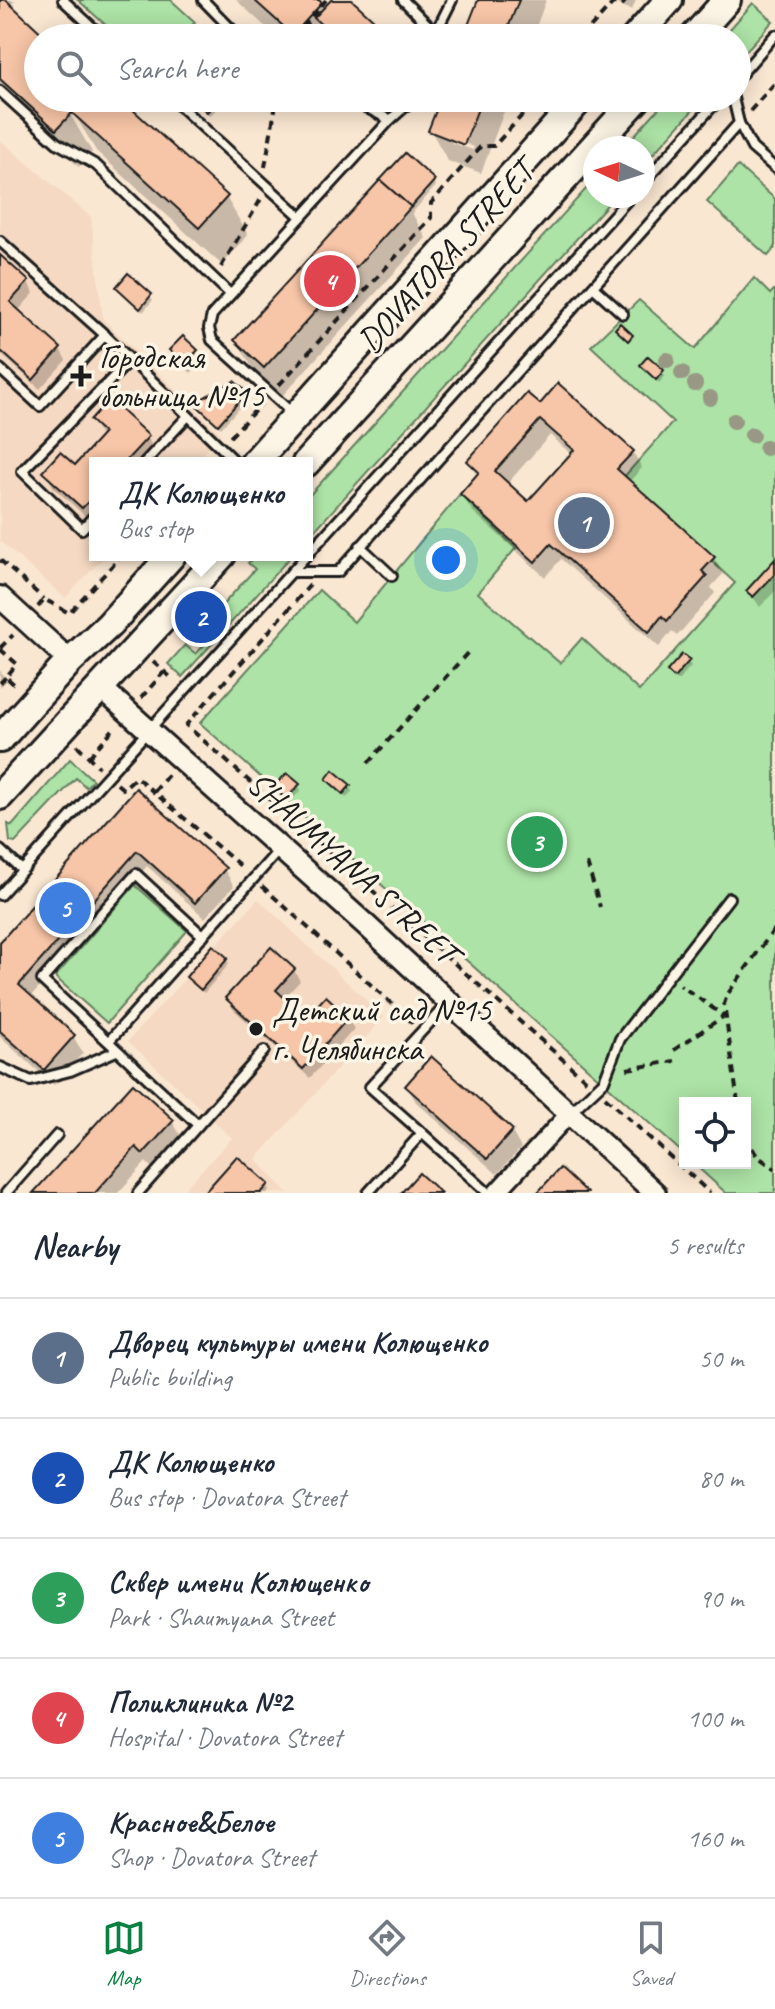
<!DOCTYPE html>
<meta charset="utf-8">
<style>
body{margin:0;font-family:Caveat,sans-serif;background:#f2f2f3;color:#1f2937}
.controls{position:absolute;right:24px;bottom:24px;display:grid;overflow:hidden;border-radius:0px;box-shadow:0 4px 20px #0003}
.controls button{width:72px;height:72px;display:grid;place-items:center;padding:0;border:0;border-bottom:2px solid #e0e1e3;background:#fff;color:#1f2937;font:40px sans-serif}
.compass{position:absolute;left:583px;top:136px;width:72px;height:72px;border-radius:50%;background:#fff;box-shadow:0 4px 20px #0003;rotate:274deg}
.you{position:absolute;left:446px;top:560px;width:28px;height:28px;margin:-20px;border:6px solid #fff;border-radius:50%;background:#1a73e8;box-shadow:0 0 0 12px #1a73e833}
.badge{display:grid;place-items:center;width:52px;height:52px;border-radius:50%;background:#0b8043;color:#fff;font-size:26px;font-weight:700}
.pin{position:absolute;translate:-50% -50%;border:4px solid #fff;box-shadow:0 2px 8px #0006}
.popup{position:absolute;left:89px;top:457px;width:224px;height:104px;box-sizing:border-box;display:grid;place-content:center;border-radius:0px;background:#fff;filter:drop-shadow(0 2px 6px #0005);font-size:26px;white-space:nowrap;color:#747a83}
.popup b{font-size:30px;color:#1f2937}
.popup::after{content:'';position:absolute;left:50%;top:100%;margin-left:-16px;border:16px solid transparent;border-top-color:#fff}
.list{margin:0;padding:0;list-style:none}
h2{display:flex;justify-content:space-between;align-items:center;height:104px;margin:0;padding:0 32px;font-size:34px}
h2 small{font-size:26px;font-weight:400;color:#747a83}
.list li{display:grid;grid-template-columns:52px 1fr auto;gap:24px;align-items:center;box-sizing:border-box;height:120px;padding:0 32px;border-top:2px solid #e0e1e3}
.list b{display:block;font-size:30px;white-space:nowrap}
.list p{margin:0;font-size:26px;white-space:nowrap;color:#747a83}
.list em{font-size:26px;font-style:normal;color:#747a83}
.icon{flex:none;width:44px;height:44px;fill:none;stroke:currentColor;stroke-width:2;stroke-linecap:round;stroke-linejoin:round}
.map{position:relative;flex:none;width:775px;height:1193px;overflow:hidden}
.search{position:absolute;background:#fff;box-shadow:0 4px 20px #0003;left:24px;right:24px;top:24px;height:88px;display:flex;align-items:center;gap:20px;box-sizing:border-box;padding:0 28px;border-radius:44px;color:#747a83;font-size:30px}
.sheet{height:704px;background:#fff}
nav{display:flex;justify-content:space-around;align-items:center;box-sizing:border-box;height:112px;border-top:2px solid #e0e1e3;background:#fff;font-size:22px;color:#747a83}
nav a{display:grid;justify-items:center;gap:4px}
nav .on{color:#0b8043}
.map>svg:first-child{display:block}
</style>
<div class="map">
<svg width="775" height="1193" viewBox="0 0 775 1193">
<rect width="100%" height="100%" fill="#fae7d2"/>
<filter id="ink" filterUnits="userSpaceOnUse"><feTurbulence type="fractalNoise" baseFrequency=".0125" numOctaves="2"/><feDisplacementMap in="SourceGraphic" scale="16" xChannelSelector="R" yChannelSelector="G"/><feConvolveMatrix kernelMatrix="1 2 1 2 8 2 1 2 1" color-interpolation-filters="sRGB"/></filter>
<g filter="url(#ink)">
<g fill="#f5d9c2">
<polygon points="0,140 91,217 103,319 221,434 194,463 95,463 95,555 106,555 65,598 0,541"/>
<polygon points="258,899 384,1017 256,1159 288,1193 189,1193 184,1189 232,1138 128,1041"/>
</g>
<g fill="#ade3a6" stroke="#648061" stroke-width="2">
<polygon points="78,0 171,0 195,22 180,38 120,38"/>
<polygon points="753,3 773,21 737,61 737,38 722,38"/>
<polygon points="668,98 704,98 643,165 643,148 623,148"/>
<polygon points="738,166 775,199 775,248 768,256 707,202"/>
<polygon points="595,179 595,196 615,196 307,539 307,498"/>
<polygon points="754,278 770,294 775,289 775,1193 726,1193 693,1163 745,1163 745,1103 685,1103 685,1155 200,723 319,590 354,622 460,494 516,548 478,593 560,663 582,638 639,691 735,583 623,478 673,422 591,346 639,300 695,349"/>
<polygon points="256,555 292,555 182,677 168,664 185,645 196,654 228,619 218,610 255,569 248,563"/>
<polygon points="70,759 93,780 86,787 76,778 15,843 10,842 8,824 12,826"/>
<polygon points="135,885 187,931 107,1023 55,977"/>
</g>
<g fill="#0003" fill-rule="evenodd">
<polygon points="0,0 15,0 9,6 44,38 38,38 38,98 66,98 60,105 70,114 92,152 79,167 0,95"/>
<polygon points="236,0 316,0 324,10 334,0 349,0 388,38 278,38"/>
<polygon points="480,0 546,0 532,38 466,38"/>
<polygon points="606,0 636,0 632,10"/>
<polygon points="88,98 117,98 226,197 248,235 222,265 96,151 74,113"/>
<polygon points="190,98 217,98 221,104 210,116"/>
<path d="M443,98H509L481,173L448,161L431,131ZM452,138L474,147L473,150L452,143Z"/>
<polygon points="433,182 436,186 412,213 426,238 282,396 254,370 236,340"/>
<polygon points="0,258 28,283 34,293 18,311 60,349 66,360 40,389 0,353"/>
<polygon points="128,276 153,300 143,312 118,287"/>
<polygon points="172,350 196,351 202,361 191,373 178,361"/>
<polygon points="642,365 662,372 665,376 659,383"/>
<polygon points="245,394 248,398 221,428 200,408"/>
<path d="M540,407L633,452L642,468L629,482L714,558L723,574L711,587L715,593L677,636L672,631L659,647L561,559L545,577L472,511L462,495L478,477L469,462ZM550,435L572,455L528,504L507,484Z"/>
<polygon points="92,421 147,437 156,453 147,463 95,463 95,521 93,523 54,488 45,472 75,468 102,438"/>
<polygon points="775,562 775,591 760,607 749,591"/>
<polygon points="225,620 227,625 215,639 204,627"/>
<polygon points="688,662 691,666 678,681 672,676"/>
<polygon points="0,670 6,681 0,687"/>
<polygon points="328,780 349,786 352,791 346,798"/>
<polygon points="298,785 301,790 290,802 279,792"/>
<polygon points="136,791 224,869 234,886 205,918 147,866 30,998 73,1036 83,1053 54,1085 0,1037 0,945"/>
<polygon points="226,959 229,964 204,993 188,977"/>
<polygon points="294,970 300,981 283,999 307,1020 326,999 348,1019 354,1029 310,1078 233,1009 227,998"/>
<polygon points="407,1086 512,1132 521,1148 497,1174 416,1102"/>
<polygon points="172,1121 182,1138 153,1169 146,1162 118,1193 35,1193"/>
<polygon points="267,1185 270,1190 267,1193 207,1193"/>
</g>
<g fill="#f7c5a7" stroke="#1c1c1c" stroke-width="2" fill-rule="evenodd">
<polygon points="0,0 6,0 47,38 38,38 38,68 31,76 38,82 38,98 56,98 72,113 56,130 0,79"/>
<polygon points="254,0 319,0 322,3 293,35"/>
<polygon points="331,0 352,0 387,32 381,38 336,38 314,18"/>
<polygon points="478,0 519,0 504,38 463,38"/>
<polygon points="85,98 120,98 228,196 199,228 72,113"/>
<polygon points="191,98 220,98 207,112"/>
<polygon points="441,98 482,98 464,145 428,131"/>
<polygon points="405,153 435,180 411,207 380,180"/>
<polygon points="380,180 411,207 264,368 234,340"/>
<polygon points="0,255 29,281 10,302 61,348 33,380 0,350"/>
<polygon points="128,273 152,294 140,309 116,287"/>
<polygon points="620,323 633,335 628,341 615,329"/>
<polygon points="183,336 198,350 185,364 169,350"/>
<polygon points="648,356 664,370 656,380 640,365"/>
<polygon points="234,381 247,392 218,425 194,403"/>
<path d="M558,383L634,451L617,469L715,557L702,571L707,576L667,621L662,616L649,632L551,544L535,562L460,494L479,472L467,461L527,393L540,404ZM540,420L574,450L528,501L495,471Z"/>
<polygon points="109,399 149,436 124,463 95,463 95,495 82,508 42,472 60,452 75,465 104,433 90,420"/>
<polygon points="775,559 775,574 753,597 746,591"/>
<polygon points="217,610 226,619 211,635 202,626"/>
<polygon points="682,654 690,660 674,678 667,671"/>
<polygon points="333,770 351,785 343,794 326,779"/>
<polygon points="287,773 300,784 286,799 273,787"/>
<polygon points="136,788 226,868 195,903 137,851 19,985 75,1035 44,1070 0,1031 0,942"/>
<polygon points="213,945 228,958 201,990 186,977"/>
<polygon points="271,947 295,969 276,990 306,1018 326,996 349,1017 303,1069 225,998"/>
<polygon points="431,1056 513,1130 487,1159 405,1086"/>
<polygon points="133,1083 174,1120 143,1154 136,1147 95,1193 33,1193"/>
<polygon points="237,1156 269,1184 261,1193 204,1193"/>
<polygon points="560,1168 587,1193 537,1193"/>
<polygon points="419,1173 441,1193 401,1193"/>
</g>
<g fill="none" stroke-linecap="round" stroke-linejoin="round">
<g stroke="#1c1c1c" stroke-width="14">
<g id="service">
<polyline points="63,0 104,38"/>
<polyline points="203,0 240,38"/>
<polyline points="403,0 435,32"/>
<polyline points="433,38 452,0"/>
<polyline points="737,79 775,35"/>
<polyline points="0,91 57,143 96,165 230,294"/>
<polyline points="171,98 301,217"/>
<polyline points="348,98 390,120"/>
<polyline points="739,123 752,148 775,168"/>
<polyline points="643,183 720,98"/>
<polyline points="0,241 105,335 237,463"/>
<polyline points="593,287 623,314"/>
<polyline points="0,369 40,406 105,335"/>
<polyline points="292,413 212,340 209,328 212,315 390,120 408,104 410,98"/>
<polyline points="144,463 188,416"/>
<polyline points="95,515 82,529 22,471 130,360"/>
<polyline points="360,546 392,576"/>
<polyline points="292,572 338,572 739,123 733,98"/>
<polyline points="0,850 22,870"/>
<polyline points="0,895 631,196"/>
<polyline points="109,1041 279,850"/>
<polyline points="0,1067 31,1081 70,1071 116,1051"/>
<polyline points="569,1114 604,1081 620,1039 729,898"/>
<polyline points="198,1125 42,980 136,874 203,936"/>
<polyline points="422,1133 488,1193"/>
<polyline points="6,1193 57,1135"/>
<polyline points="138,1193 264,1051"/>
<polyline points="368,1193 422,1133 370,1087 448,1003"/>
</g>
</g>
<g stroke="#1c1c1c" stroke-width="22">
<polyline id="minor" points="496,1193 568,1115"/>
</g>
<g stroke="#1c1c1c" stroke-width="26">
<g id="tertiary">
<polyline points="0,597 70,661"/>
<polyline points="99,686 367,926 655,1193"/>
</g>
</g>
<g stroke="#1c1c1c" stroke-width="32">
<g id="primary">
<polyline points="635,38 669,0"/>
<polyline points="693,38 727,0"/>
<polyline points="254,463 581,98"/>
<polyline points="306,463 638,98"/>
<polyline points="0,739 70,661 109,625 172,555"/>
<polyline points="0,796 222,555"/>
</g>
</g>
<g stroke="#1c1c1c" stroke-width="4" stroke-dasharray="8 6" stroke-linecap="butt">
<polyline points="294,38 326,0"/>
<polyline points="581,38 613,3 623,4 626,0"/>
<polyline points="750,111 775,83"/>
<polyline points="265,167 277,98"/>
<polyline points="221,267 261,199"/>
<polyline points="279,385 431,218 431,203 481,146 494,146 538,98"/>
<polyline points="230,437 262,403"/>
<polyline points="0,560 44,599"/>
<polyline points="310,585 186,725 587,1081"/>
<polyline points="38,607 44,599 69,613 122,555"/>
<polyline points="0,648 13,635"/>
<polyline points="0,649 17,664 6,677 16,686"/>
<polyline points="153,662 174,680"/>
<polyline points="0,683 6,677"/>
<polyline points="141,698 164,672"/>
<polyline points="77,745 99,767"/>
<polyline points="89,757 116,726"/>
<polyline points="368,763 471,649"/>
<polyline points="117,784 123,789 136,777 244,869"/>
<polyline points="154,792 168,775"/>
<polyline points="587,863 600,907"/>
<polyline points="262,886 413,1023"/>
<polyline points="775,914 775,915"/>
<polyline points="674,1050 724,1016 680,985"/>
<polyline points="627,1069 675,1061"/>
<polyline points="605,1097 710,1193"/>
<polyline points="738,1103 724,1004 727,995 775,928"/>
<polyline points="745,1136 757,1156 775,1169"/>
</g>
<use href="#service" stroke="#fcf5e5" stroke-width="8"/>
<use href="#minor" stroke="#fcf5e5" stroke-width="16"/>
<use href="#tertiary" stroke="#fcf5e5" stroke-width="20"/>
<use href="#primary" stroke="#fcf5e5" stroke-width="26"/>
</g>
<g fill="#989884">
<circle cx="667" cy="360" r="8"/>
<circle cx="682" cy="373" r="8"/>
<circle cx="695" cy="384" r="8"/>
<circle cx="710" cy="398" r="8"/>
<circle cx="734" cy="421" r="8"/>
<circle cx="752" cy="435" r="8"/>
<circle cx="766" cy="448" r="8"/>
</g>
</g>
<g fill="#1c1c1c" stroke="#fcf5e5" stroke-width="3">
<path d="M77 364h8v8h8v8h-8v8h-8v-8h-8v-8h8z"/>
<circle cx="256" cy="1029" r="8"/>
</g>
<g text-anchor="middle" stroke-width="7" stroke-linejoin="round" paint-order="stroke">
<g font-size="34" fill="#1c1c1c" stroke="#fcf5e5">
<text transform="translate(445 256) rotate(-48)" y="12">DOVATORA STREET</text>
<text transform="translate(353 867) rotate(42)" y="12">SHAUMYANA STREET</text>
</g>
<g font-size="34" fill="#1c1c1c" stroke="#fcf5e5" text-anchor="start">
<text x="99" y="368">Городская<tspan x="99" dy="39">больница №15</tspan></text>
<text x="272" y="1021">Детский сад №15<tspan x="272" dy="39">г. Челябинска</tspan></text>
</g>
</g>
</svg>
<div class="controls">
<button><svg class="icon" aria-label="locate" viewBox="0 0 24 24"><circle cx="12" cy="12" r="6"/><path d="M12 2v4M12 18v4M2 12h4M18 12h4"/></svg></button>
</div>
<svg class="compass" viewBox="-18 -18 36 36"><path d="M0-13l5 13h-10z" fill="#e53935"/><path d="M0 13l5-13h-10z" fill="#747a83"/></svg>
<div class="you"></div>
<div class="pin badge" style="left:584px;top:523px;background:#5c6f8a">1</div>
<div class="pin badge" style="left:201px;top:617px;background:#1a4fb4">2</div>
<div class="popup"><b>ДК Колющенко</b>Bus stop</div>
<div class="pin badge" style="left:537px;top:842px;background:#2e9e5b">3</div>
<div class="pin badge" style="left:330px;top:281px;background:#e0444e">4</div>
<div class="pin badge" style="left:65px;top:908px;background:#3f7fe0">5</div>
<div class="search"><svg class="icon" aria-label="search" viewBox="0 0 24 24"><circle cx="10" cy="10" r="6"/><path d="M15 15l6 6"/></svg>Search here</div>
</div>
<section class="sheet">
<h2>Nearby<small>5 results</small></h2>
<ul class="list">
<li><span class="badge" style="background:#5c6f8a">1</span><div><b>Дворец культуры имени Колющенко</b><p>Public building</p></div><em>50 m</em></li>
<li><span class="badge" style="background:#1a4fb4">2</span><div><b>ДК Колющенко</b><p>Bus stop · Dovatora Street</p></div><em>80 m</em></li>
<li><span class="badge" style="background:#2e9e5b">3</span><div><b>Сквер имени Колющенко</b><p>Park · Shaumyana Street</p></div><em>90 m</em></li>
<li><span class="badge" style="background:#e0444e">4</span><div><b>Поликлиника №2</b><p>Hospital · Dovatora Street</p></div><em>100 m</em></li>
<li><span class="badge" style="background:#3f7fe0">5</span><div><b>Красное&amp;Белое</b><p>Shop · Dovatora Street</p></div><em>160 m</em></li>
</ul>
</section>
<nav>
<a class="on"><svg class="icon" aria-label="map" viewBox="0 0 24 24"><path d="M3 6l6-2 6 2 6-2v14l-6 2-6-2-6 2zM9 4v14M15 6v14"/></svg>Map</a>
<a><svg class="icon" aria-label="directions" viewBox="0 0 24 24"><path d="M12 3l9 9-9 9-9-9zM9 14v-3h6M13 9l2 2-2 2"/></svg>Directions</a>
<a><svg class="icon" aria-label="saved" viewBox="0 0 24 24"><path d="M7 4h10v16l-5-4-5 4z"/></svg>Saved</a>
</nav>
